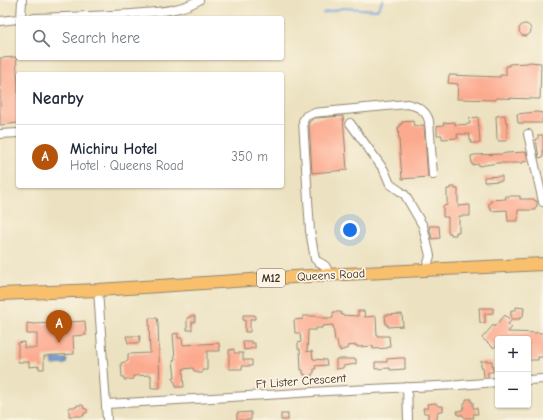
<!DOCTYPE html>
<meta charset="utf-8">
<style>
body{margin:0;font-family:"Comic Neue",sans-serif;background:#f6f6f7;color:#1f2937}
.controls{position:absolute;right:12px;bottom:12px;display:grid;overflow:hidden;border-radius:4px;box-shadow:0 1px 3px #0004}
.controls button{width:36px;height:36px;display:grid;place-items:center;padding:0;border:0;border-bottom:1px solid #e0e1e3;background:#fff;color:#1f2937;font:20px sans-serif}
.you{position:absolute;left:350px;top:230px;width:14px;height:14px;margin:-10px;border:3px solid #fff;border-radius:50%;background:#1a73e8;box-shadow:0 0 0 6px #1a73e833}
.badge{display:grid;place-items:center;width:26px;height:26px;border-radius:50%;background:#b45309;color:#fff;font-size:13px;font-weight:700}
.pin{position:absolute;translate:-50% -33px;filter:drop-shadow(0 1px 2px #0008)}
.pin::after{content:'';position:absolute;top:21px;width:14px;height:12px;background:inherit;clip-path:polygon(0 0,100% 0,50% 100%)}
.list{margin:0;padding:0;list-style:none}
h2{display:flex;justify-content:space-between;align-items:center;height:52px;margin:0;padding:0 16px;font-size:17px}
h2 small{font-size:13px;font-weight:400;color:#747a83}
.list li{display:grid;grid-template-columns:26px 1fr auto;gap:12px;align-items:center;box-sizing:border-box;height:64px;padding:0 16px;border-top:1px solid #e0e1e3}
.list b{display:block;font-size:15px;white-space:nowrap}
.list p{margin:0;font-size:13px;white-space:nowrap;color:#747a83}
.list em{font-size:13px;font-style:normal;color:#747a83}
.icon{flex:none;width:22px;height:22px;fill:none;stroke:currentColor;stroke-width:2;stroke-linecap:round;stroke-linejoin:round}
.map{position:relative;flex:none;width:543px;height:420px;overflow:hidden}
.search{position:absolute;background:#fff;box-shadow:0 1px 3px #0004;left:16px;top:16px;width:268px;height:44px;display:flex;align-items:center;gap:10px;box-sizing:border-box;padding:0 14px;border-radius:4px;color:#747a83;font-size:15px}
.panel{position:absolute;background:#fff;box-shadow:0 1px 3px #0004;left:16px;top:72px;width:268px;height:116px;border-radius:4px}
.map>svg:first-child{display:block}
</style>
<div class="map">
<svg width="543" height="420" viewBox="0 0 543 420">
<rect width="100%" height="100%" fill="#fcf5e5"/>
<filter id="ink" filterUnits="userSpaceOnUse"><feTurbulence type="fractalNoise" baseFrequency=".025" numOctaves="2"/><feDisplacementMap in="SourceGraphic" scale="8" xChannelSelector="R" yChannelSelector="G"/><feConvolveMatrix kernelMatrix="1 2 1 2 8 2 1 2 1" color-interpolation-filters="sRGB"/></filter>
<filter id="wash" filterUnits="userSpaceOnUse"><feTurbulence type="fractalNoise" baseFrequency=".012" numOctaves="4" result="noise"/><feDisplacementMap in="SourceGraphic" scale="16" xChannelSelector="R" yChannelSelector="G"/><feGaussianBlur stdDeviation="0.9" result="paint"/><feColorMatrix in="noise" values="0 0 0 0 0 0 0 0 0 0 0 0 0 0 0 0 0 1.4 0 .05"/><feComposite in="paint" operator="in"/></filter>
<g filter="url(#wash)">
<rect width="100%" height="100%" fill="#ece2c1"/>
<polygon fill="#71a0da" stroke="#56657c" points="52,359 67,359 66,364 53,365"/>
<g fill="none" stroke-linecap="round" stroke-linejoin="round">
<polyline stroke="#71a0da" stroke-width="2" points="323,13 343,8 377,10 383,0"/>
</g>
<g id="blocks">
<g fill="#fcaa8f">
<circle cx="525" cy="30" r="6"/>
<polygon points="16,57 18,84 18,123 0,125 0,58"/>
<polygon points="529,62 541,63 540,99 496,98 496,100 457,99 458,84 448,83 449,75 500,77 500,75 506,75 506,66 509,66 509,64 528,63"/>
<polygon points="536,112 543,113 542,123 518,123 517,114"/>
<polygon points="505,115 506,123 507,122 507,141 498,141 497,139 496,116"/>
<polygon points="343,116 347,170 312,173 309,122 314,118"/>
<polygon points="478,117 480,143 471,143 469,134 457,134 458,138 442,139 442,135 437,135 437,126 444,125 443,123 455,122 455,125 470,124 469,118"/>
<polygon points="413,121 414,126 424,125 428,177 402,179 398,127 400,127 400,124 402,124 402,122"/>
<polygon points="538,135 543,135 543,157 539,158 536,139 538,139"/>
<polygon points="526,152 528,161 522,162 522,163 497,163 479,166 479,164 472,165 471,156 474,155 503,154 506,153"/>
<polygon points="502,176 502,181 484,182 484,177"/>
<polygon points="450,187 455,187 455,189 458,189 458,206 470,205 470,216 459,216 459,232 456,232 456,235 451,235 451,233 448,233 448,217 443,217 443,206 447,205 447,189 450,189"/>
<polygon points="505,196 520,196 520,199 534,199 535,201 537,201 537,207 535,207 535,210 518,210 518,221 508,221 507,210 491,211 491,208 489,208 489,203 491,203 491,200 506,199"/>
<polygon points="429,226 439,226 440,238 432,239"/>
<polygon points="516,307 524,308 523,317 520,317 520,319 511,319 511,310 516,310"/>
<polygon points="479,308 493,308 493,313 485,314 485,323 480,323"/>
<polygon points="358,311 364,311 365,317 376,316 377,336 389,336 390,346 388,346 388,348 373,349 373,346 357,347 357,345 347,346 348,348 340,351 340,348 338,348 337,340 335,341 333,325 322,326 322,328 316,328 316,330 308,330 307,352 312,351 313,359 326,360 327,365 315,366 316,369 314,369 314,373 312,374 312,376 305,376 305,374 303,374 303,370 301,370 300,349 298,349 298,343 301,342 300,333 295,333 294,320 303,319 303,316 316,316 316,317 322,317 322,318 333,318 333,312 341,312 341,315 358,316"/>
<polygon points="402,314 403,326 388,327 388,325 386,325 385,315"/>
<polygon points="243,315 255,315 255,319 250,319 250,332 245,332 245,320 243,320"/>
<polygon points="505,315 511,321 508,324 512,327 508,332 543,333 543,357 538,357 538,360 528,360 528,339 498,339 498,343 494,348 482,338 494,324 494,327"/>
<polygon points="190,316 195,316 195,322 192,322 192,330 187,330 187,318 190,317"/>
<polygon points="149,318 157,318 158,323 160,388 151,388 151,375 133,376 133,379 124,380 124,377 122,377 121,363 128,361 128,354 150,353"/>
<polygon points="85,321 86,335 73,336 74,354 44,356 44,369 39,369 39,366 29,367 29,362 18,362 18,343 24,342 24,348 37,348 37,334 27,334 27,323 34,324"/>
<polygon points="178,333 178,338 182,338 183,345 219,343 220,351 207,351 207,370 202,370 202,373 198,373 197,371 194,371 193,368 183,369 184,387 176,387 175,382 174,382 173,377 175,377 173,361 175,359 173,334"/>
<polygon points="126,336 140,336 139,343 128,343"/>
<polygon points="243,341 251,341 251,343 255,343 255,348 244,350"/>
<polygon points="234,349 234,353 243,353 243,360 252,360 252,366 242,366 242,369 229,369 229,350"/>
<polygon points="399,358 405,358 405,369 390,370 390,368 375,369 375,362 387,362 387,359"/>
<polygon points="336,359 356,359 356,364 343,366 343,368 336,369"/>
<polygon points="481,361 492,361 493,372 488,372 488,377 484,378 483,367 481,367"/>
<polygon points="466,399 471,399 471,402 473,402 473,408 477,408 478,414 473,414 474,418 465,418 463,415 458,415 457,411 463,410 463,408 464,408 464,403 466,402"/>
<polygon points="436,403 438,406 443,406 443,411 438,411 437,419 435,420 428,419 428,413 424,413 423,408 428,408 427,404"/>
<polygon points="77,405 83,405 84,409 87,409 87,413 84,413 84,416 69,416 69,407 77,407"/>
<polygon points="251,412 251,420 237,420 237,413"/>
<rect x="281" y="414" width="7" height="6"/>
</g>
</g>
</g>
<g filter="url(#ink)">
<use href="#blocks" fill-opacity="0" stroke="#948670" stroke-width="1"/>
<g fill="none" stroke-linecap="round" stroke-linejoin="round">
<g stroke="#948670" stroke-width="10">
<g id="minor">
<polyline points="21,18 22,0"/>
<path d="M34,18C66,17 98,16 130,14C153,12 179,12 199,0"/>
<polyline points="0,21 18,19"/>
<polyline points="350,123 384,170 390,184 400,191 405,195 423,226 430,256 426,270"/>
<polyline points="0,134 18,133"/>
<polyline points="528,134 543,202"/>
<path d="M324,275L327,269C325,263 319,264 315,259L310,231L303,121L306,116L313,113L407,104C418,106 426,110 429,121L433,175"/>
<polyline points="98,290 107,420"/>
<polyline points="528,380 543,379"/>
<polyline points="407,387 408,420"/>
<polyline points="106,404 283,394 327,391 459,385 498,382"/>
</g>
</g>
<g stroke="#948670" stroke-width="14">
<polyline id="highway" points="0,294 98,290 324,275 543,264"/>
</g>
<use href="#minor" stroke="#fff" stroke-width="8"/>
<use href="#highway" stroke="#f8bf6c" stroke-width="12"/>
</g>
</g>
<g text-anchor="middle" stroke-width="3.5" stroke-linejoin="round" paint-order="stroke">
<rect fill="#fcf5e5" stroke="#75675a" stroke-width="1" x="257" y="269" width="28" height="18" rx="3"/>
<g font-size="11" font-weight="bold" fill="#3b2a1e">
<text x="271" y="282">M12</text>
</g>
<g font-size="12" fill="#3b2a1e" stroke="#fcf5e5">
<text transform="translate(331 275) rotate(-3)" y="4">Queens Road</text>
<text transform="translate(301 381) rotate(-4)" y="4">Ft Lister Crescent</text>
</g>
</g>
</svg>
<div class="controls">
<button>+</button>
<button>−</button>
</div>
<div class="you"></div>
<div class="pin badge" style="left:59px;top:343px">A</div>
<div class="search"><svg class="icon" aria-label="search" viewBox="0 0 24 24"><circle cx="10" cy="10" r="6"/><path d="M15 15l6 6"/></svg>Search here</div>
<section class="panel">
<h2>Nearby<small></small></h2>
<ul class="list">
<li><span class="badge">A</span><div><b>Michiru Hotel</b><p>Hotel · Queens Road</p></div><em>350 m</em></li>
</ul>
</section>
</div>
